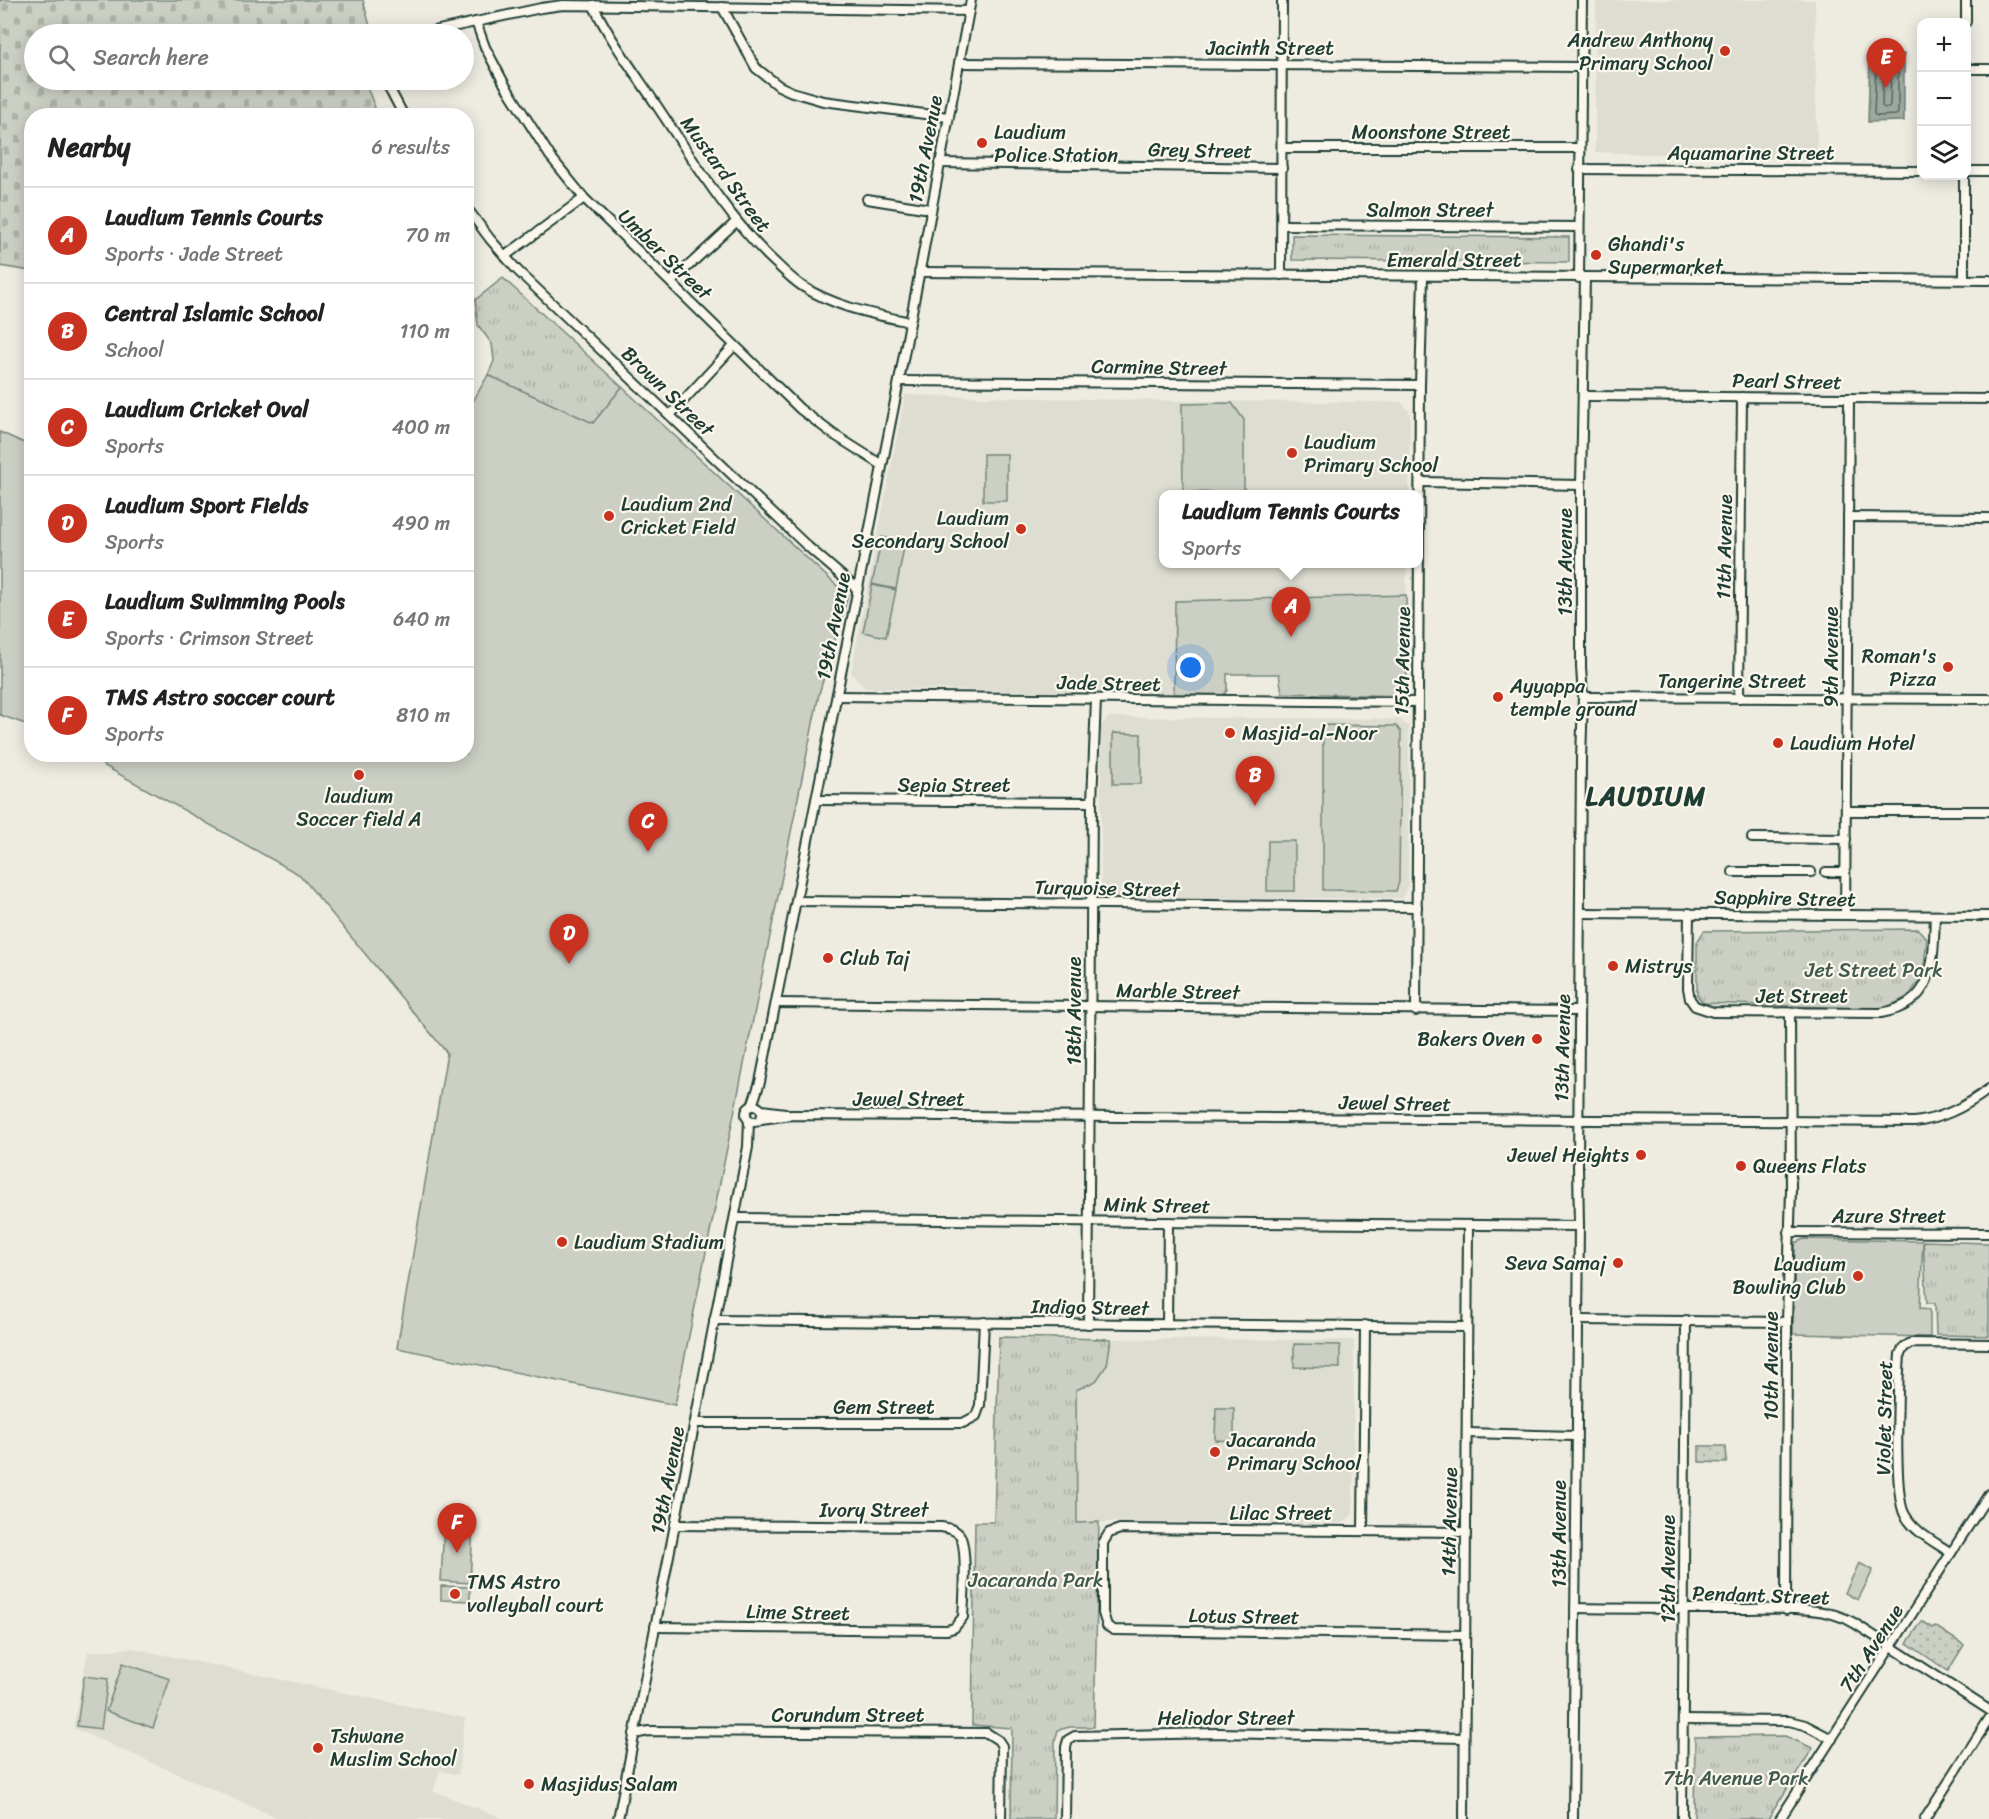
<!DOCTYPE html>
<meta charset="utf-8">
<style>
body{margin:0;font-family:Sriracha,sans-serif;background:#f6f6f6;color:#222}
.controls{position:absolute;right:18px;top:18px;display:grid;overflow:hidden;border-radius:12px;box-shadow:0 3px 15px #0003}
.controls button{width:54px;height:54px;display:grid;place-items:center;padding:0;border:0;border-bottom:2px solid #e0e0e0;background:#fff;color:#222;font:30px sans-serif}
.you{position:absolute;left:1191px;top:668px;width:21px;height:21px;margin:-15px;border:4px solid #fff;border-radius:50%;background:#1a73e8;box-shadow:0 0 0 9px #1a73e833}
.badge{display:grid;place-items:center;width:39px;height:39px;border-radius:50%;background:#c8321e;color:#fff;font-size:20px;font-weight:700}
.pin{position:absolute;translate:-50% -50px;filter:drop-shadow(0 2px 3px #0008)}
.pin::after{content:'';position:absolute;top:32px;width:21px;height:18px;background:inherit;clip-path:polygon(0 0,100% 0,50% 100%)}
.popup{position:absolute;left:1159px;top:490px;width:264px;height:78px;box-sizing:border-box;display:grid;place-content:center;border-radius:12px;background:#fff;filter:drop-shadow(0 2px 4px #0005);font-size:20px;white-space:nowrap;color:#767676}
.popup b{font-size:22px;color:#222}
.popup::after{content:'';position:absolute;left:50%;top:100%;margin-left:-12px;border:12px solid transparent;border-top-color:#fff}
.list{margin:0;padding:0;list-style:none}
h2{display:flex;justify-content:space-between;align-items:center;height:78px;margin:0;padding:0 24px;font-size:26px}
h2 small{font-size:20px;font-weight:400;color:#767676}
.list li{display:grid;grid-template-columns:39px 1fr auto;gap:18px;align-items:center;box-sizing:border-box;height:96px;padding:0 24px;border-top:2px solid #e0e0e0}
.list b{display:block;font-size:22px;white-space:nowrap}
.list p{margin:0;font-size:20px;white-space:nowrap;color:#767676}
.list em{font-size:20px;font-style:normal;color:#767676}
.icon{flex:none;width:33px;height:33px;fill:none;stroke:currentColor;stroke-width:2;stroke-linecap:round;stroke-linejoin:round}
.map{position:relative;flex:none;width:1989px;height:1819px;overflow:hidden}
.search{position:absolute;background:#fff;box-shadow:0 3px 15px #0003;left:24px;top:24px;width:450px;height:66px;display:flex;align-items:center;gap:15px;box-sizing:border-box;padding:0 21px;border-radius:33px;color:#767676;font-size:22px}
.panel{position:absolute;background:#fff;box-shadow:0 3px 15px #0003;left:24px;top:108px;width:450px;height:654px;border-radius:24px}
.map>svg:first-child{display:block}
</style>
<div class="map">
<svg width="1989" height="1819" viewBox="0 0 1989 1819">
<defs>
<pattern id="grass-dots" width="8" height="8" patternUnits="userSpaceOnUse" patternTransform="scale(1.5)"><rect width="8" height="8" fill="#cbcfc4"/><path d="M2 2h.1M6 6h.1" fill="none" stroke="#aeb3a9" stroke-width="1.8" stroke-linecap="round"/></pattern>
<pattern id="cemetery-stones" width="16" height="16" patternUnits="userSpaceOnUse" patternTransform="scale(1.5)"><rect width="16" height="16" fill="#cbcfc4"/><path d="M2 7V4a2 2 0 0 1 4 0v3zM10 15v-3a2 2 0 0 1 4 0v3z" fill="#aeb3a9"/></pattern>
<pattern id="park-tufts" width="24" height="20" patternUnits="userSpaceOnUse" patternTransform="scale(1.5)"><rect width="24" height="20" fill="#cbcfc4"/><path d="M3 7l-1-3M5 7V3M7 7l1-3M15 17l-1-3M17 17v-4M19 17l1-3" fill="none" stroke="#aeb3a9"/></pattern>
</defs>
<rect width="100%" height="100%" fill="#eeece1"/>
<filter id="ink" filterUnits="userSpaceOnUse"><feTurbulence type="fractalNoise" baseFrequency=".0167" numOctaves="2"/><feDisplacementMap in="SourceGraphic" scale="12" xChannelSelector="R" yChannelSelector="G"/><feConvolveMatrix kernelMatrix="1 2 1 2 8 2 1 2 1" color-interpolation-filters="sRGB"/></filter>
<g filter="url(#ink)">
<g fill="#ddddd2">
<polygon points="1596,0 1815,0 1817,160 1595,152"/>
<polygon points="905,395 1176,401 1401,402 1410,412 1409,494 1164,494 1164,564 1407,564 1406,595 1175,601 1174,694 865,688 851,673"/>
<polygon points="1109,717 1399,719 1409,727 1408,885 1402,898 1111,899 1101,887 1101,726"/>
<polygon points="1111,1339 1354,1340 1353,1514 1343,1523 1099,1522 1077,1524 1076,1390 1096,1381 1106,1365"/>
<polygon points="131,1648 465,1718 458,1775 440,1771 433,1791 505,1819 280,1819 73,1728 88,1652"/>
</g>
<g fill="url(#grass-dots)" stroke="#75867c" stroke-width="1.5">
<polygon points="1699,1446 1726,1446 1727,1463 1699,1462"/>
<polygon points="1922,1621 1933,1628 1935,1626 1964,1645 1948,1671 1907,1643"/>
</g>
<polygon fill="url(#cemetery-stones)" stroke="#75867c" stroke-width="1.5" points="0,0 363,0 372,34 34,34 34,80 364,80 378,115 32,116 31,271 0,266"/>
<g fill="url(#park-tufts)" stroke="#75867c" stroke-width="1.5">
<polygon points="1292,235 1569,237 1569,262 1292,260"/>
<polygon points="503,278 622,387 593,424 488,375 494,361 492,344 478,325 475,300"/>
<polygon points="1918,929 1927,939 1923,974 1909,996 1884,1009 1703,1003 1697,995 1697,942 1704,931"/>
<polygon points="1923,1241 1989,1243 1989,1336 1936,1335 1935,1303 1927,1303"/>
<polygon points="999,1337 1111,1339 1107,1365 1096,1381 1076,1390 1077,1523 1099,1522 1094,1727 1070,1727 1058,1730 1055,1741 1054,1819 1011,1819 1012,1728 972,1725 975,1522 994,1522"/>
<polygon points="1785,1736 1813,1748 1768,1819 1694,1819 1695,1737"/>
</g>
<g fill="#cbcfc4" stroke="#75867c" stroke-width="1.5">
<polygon points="488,375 593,423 622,387 848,596 819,694 675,1405 397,1348 447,1053 300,875 85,755 466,754 467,412"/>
<polygon points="1232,403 1244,420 1244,493 1183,492 1182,404"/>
<polygon points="0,432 31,446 31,726 0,715"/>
<rect x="983" y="454" width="24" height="47"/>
<polygon points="882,537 905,542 896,589 872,584"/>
<polygon points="872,585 896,590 886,637 863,632"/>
<polygon points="1406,595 1407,696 1282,693 1279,674 1227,674 1227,690 1224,695 1174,694 1175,601"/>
<polygon points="1323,725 1396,726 1401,732 1399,882 1396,891 1323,890"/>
<polygon points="1113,733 1141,734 1141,784 1113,784"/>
<polygon points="1268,841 1295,841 1295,891 1267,891"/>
<polygon points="1804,1239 1923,1241 1920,1308 1930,1309 1930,1337 1793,1334 1795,1243"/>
<polygon points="1294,1344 1340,1345 1340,1368 1294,1367"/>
<polygon points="1216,1408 1234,1408 1234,1441 1215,1440"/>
<polygon points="444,1524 473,1525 470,1583 441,1581"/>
<polygon points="1859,1563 1873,1570 1858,1600 1845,1593"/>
<polygon points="441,1586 470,1587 470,1601 441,1600"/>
<polygon points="123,1663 170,1679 153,1728 106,1711"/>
<polygon points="84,1676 108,1679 101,1729 77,1726"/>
</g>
<polygon fill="#9fa89f" stroke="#6c7d74" stroke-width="1.5" points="1870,54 1904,54 1904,121 1868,122"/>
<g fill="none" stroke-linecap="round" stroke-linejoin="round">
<g stroke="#52685f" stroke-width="1.5">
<polygon points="1879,60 1896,60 1898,62 1898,113 1896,115 1877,116 1874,114 1876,63"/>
<polygon points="1888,67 1891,70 1890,106 1888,108 1885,108 1882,106 1883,70"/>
</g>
<g stroke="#1f3d34" stroke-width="12">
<g id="street">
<path d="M593,5C611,41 635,73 657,106C692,158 724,212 768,256C779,266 790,278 802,286C835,307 873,314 910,322"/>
<polyline points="722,7 756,68 779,86 792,92 823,101 948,117"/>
<polyline points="476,22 485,47 505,85 550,156 584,198 800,409 833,434 882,465"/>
<polyline points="1966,22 1966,0"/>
<polyline points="420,34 541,8 563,5 969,11"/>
<polyline points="959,63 1580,67"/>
<polyline points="1966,69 1989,69"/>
<polyline points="385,80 404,116"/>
<polyline points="1282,148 1580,148"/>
<polyline points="939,163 1282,168"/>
<polyline points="1579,169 1922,171"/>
<polyline points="1966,171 1989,171"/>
<polyline points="867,199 930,209"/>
<polyline points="466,207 490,239 517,270 806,545 857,589"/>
<polyline points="1282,225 1579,227"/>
<polyline points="505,256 584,198"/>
<polyline points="919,272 1989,280"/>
<polyline points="1281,275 1282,0"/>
<polyline points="1579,278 1582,0"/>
<polyline points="1964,279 1964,176"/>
<polyline points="671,282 736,222"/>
<polyline points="899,381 1420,385"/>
<polyline points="1584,396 1989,399"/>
<polyline points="670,415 734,346"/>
<polyline points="1421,482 1581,485"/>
<polyline points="1848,517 1989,518"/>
<polyline points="837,696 1418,702"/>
<polyline points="1583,697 1989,699"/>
<polyline points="1739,698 1742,397"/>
<polyline points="816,800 1092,802"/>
<polyline points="1846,811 1989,811"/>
<polyline points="1752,838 1846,839"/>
<polyline points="1733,872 1811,872"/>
<polyline points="1826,872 1845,872"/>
<polyline points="797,901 1417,907"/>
<polyline points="1580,913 1989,916"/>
<path d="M1689,913L1688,988L1690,999L1695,1006L1713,1012L1881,1013C1936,1004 1933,960 1935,916"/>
<polyline points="1845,915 1849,398"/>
<polyline points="776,1003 1579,1011"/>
<polyline points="1416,1011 1420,385 1423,277"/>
<circle cx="754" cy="1114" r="8"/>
<polyline points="752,1106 760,1082 899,381 971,0"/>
<polyline points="762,1110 785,1113"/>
<path d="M761,1119L792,1115L1914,1122C1942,1119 1967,1106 1989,1089"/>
<polyline points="735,1218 1579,1226"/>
<polyline points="1789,1232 1989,1233"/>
<polyline points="714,1320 1466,1327"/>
<polyline points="1578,1320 1787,1322"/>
<polyline points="1088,1324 1092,802 1096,699"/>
<polyline points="1167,1324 1168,1222"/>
<polyline points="695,1423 963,1423 976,1416 980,1405 984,1322"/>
<polyline points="1467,1433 1575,1436"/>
<polyline points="1363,1531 1365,1325"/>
<path d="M1951,1553C1935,1542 1915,1533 1905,1515C1893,1496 1898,1382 1900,1354L1904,1347L1911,1343L1989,1344"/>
<path d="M1575,1608C1628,1609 1680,1609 1732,1609C1769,1610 1821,1603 1854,1623L1989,1710"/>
<polyline points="1786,1610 1787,1322 1791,1190 1790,1013"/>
<path d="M655,1627L947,1630L954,1628L963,1617C964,1600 968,1545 959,1534C954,1529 948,1528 941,1527L675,1525"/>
<polyline points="1465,1635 1114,1630 1107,1626 1103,1613 1103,1543 1109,1533 1120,1529 1465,1532"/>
<polyline points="1683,1720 1789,1721 1805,1725 1832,1739"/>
<polyline points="634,1734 649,1731 987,1733 998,1740 1002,1746 1001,1819"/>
<polyline points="618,1819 748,1147 749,1120"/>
<polyline points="1065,1819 1066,1747 1068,1740 1075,1736 1218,1733 1464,1738"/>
<polyline points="1464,1819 1468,1226"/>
<polyline points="1573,1819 1579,1226 1578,1166 1581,759 1583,697 1581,667 1581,485 1585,278"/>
<polyline points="1682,1819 1686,1320"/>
<polyline points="1780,1819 1989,1494"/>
<polyline points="1925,1819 1989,1719"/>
</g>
</g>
<use href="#street" stroke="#fbf7ec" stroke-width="8"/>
</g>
</g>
<g fill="#c8321e" stroke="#fbf7ec" stroke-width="2">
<circle cx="1725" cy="51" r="6"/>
<circle cx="982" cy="143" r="6"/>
<circle cx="1596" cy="255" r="6"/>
<circle cx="1292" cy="453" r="6"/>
<circle cx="609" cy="516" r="6"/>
<circle cx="1021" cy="529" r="6"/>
<circle cx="1948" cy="667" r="6"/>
<circle cx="1498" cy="697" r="6"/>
<circle cx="1230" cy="733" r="6"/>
<circle cx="1778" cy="743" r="6"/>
<circle cx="359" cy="775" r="6"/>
<circle cx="828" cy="958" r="6"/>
<circle cx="1613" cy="966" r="6"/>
<circle cx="1537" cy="1039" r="6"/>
<circle cx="1641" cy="1155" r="6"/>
<circle cx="1741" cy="1166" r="6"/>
<circle cx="562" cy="1242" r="6"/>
<circle cx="1618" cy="1263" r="6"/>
<circle cx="1858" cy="1276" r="6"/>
<circle cx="1215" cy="1452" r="6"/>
<circle cx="455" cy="1594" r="6"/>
<circle cx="318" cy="1748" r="6"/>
<circle cx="529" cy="1784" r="6"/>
</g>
<g text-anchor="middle" stroke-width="4.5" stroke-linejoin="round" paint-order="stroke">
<g font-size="20" fill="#1f3d34" stroke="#fbf7ec" text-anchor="start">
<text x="1713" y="47" text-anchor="end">Andrew Anthony<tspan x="1713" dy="23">Primary School</tspan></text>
<text x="994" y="139">Laudium<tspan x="994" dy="23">Police Station</tspan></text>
<text x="1608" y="251">Ghandi's<tspan x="1608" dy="23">Supermarket</tspan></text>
<text x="1304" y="449">Laudium<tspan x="1304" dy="23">Primary School</tspan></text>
<text x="621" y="511">Laudium 2nd<tspan x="621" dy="23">Cricket Field</tspan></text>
<text x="1009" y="525" text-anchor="end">Laudium<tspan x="1009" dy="23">Secondary School</tspan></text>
<text x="1936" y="663" text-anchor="end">Roman's<tspan x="1936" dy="23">Pizza</tspan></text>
<text x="1510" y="693">Ayyappa<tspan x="1510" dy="23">temple ground</tspan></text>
<text x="1242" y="740">Masjid-al-Noor</text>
<text x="1790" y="750">Laudium Hotel</text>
<text x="359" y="803" text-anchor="middle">laudium<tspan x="359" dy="23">Soccer field A</tspan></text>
<text x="840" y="965">Club Taj</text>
<text x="1625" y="973">Mistrys</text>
<text x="1525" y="1046" text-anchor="end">Bakers Oven</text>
<text x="1629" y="1162" text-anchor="end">Jewel Heights</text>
<text x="1753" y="1173">Queens Flats</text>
<text x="574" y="1249">Laudium Stadium</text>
<text x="1606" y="1270" text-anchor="end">Seva Samaj</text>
<text x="1846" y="1271" text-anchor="end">Laudium<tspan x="1846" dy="23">Bowling Club</tspan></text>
<text x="1227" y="1447">Jacaranda<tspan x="1227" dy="23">Primary School</tspan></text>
<text x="467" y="1589">TMS Astro<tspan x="467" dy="23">volleyball court</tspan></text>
<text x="330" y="1743">Tshwane<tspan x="330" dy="23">Muslim School</tspan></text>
<text x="541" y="1791">Masjidus Salam</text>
</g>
<g font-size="20" fill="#1f3d34" stroke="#fbf7ec">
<text x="1270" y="55">Jacinth Street</text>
<text x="1431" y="139">Moonstone Street</text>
<text transform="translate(925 149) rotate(-79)" y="7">19th Avenue</text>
<text transform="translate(1200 150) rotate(1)" y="7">Grey Street</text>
<text x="1751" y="160">Aquamarine Street</text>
<text transform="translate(726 174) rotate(54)" y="7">Mustard Street</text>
<text x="1430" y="217">Salmon Street</text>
<text transform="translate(665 254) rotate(44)" y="7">Umber Street</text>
<text x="1454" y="267">Emerald Street</text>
<text transform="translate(1159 367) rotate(1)" y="7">Carmine Street</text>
<text transform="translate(1787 381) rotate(1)" y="7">Pearl Street</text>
<text transform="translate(668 391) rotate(44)" y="7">Brown Street</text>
<text transform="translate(1724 547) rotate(-89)" y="7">11th Avenue</text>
<text transform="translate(1565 562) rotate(-90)" y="7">13th Avenue</text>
<text transform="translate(833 626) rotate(-79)" y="7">19th Avenue</text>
<text transform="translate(1831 657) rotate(-90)" y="7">9th Avenue</text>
<text transform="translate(1402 661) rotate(-89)" y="7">15th Avenue</text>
<text x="1732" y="688">Tangerine Street</text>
<text transform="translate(1109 683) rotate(1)" y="7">Jade Street</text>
<text x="954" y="792">Sepia Street</text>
<text transform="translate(1107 888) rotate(1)" y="7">Turquoise Street</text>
<text transform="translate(1785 898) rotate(1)" y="7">Sapphire Street</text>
<text transform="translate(1178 991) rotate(1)" y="7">Marble Street</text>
<text x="1802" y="1003">Jet Street</text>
<text transform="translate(1074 1011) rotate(-90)" y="7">18th Avenue</text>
<text transform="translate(1562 1048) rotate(-89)" y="7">13th Avenue</text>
<text x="909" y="1106">Jewel Street</text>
<text transform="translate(1395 1103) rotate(1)" y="7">Jewel Street</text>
<text transform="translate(1157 1205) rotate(1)" y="7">Mink Street</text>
<text x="1889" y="1223">Azure Street</text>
<text transform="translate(1090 1307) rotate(1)" y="7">Indigo Street</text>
<text transform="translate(1771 1366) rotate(-90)" y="7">10th Avenue</text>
<text x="884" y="1414">Gem Street</text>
<text transform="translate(1884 1418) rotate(-89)" y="7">Violet Street</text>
<text transform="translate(667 1480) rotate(-79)" y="7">19th Avenue</text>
<text x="874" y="1517">Ivory Street</text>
<text x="1281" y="1520">Lilac Street</text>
<text transform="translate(1449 1522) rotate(-89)" y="7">14th Avenue</text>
<text transform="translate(1559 1534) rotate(-90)" y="7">13th Avenue</text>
<text transform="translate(1668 1569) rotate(-90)" y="7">12th Avenue</text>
<text transform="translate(1761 1595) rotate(2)" y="7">Pendant Street</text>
<text transform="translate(798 1612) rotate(1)" y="7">Lime Street</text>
<text transform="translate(1244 1616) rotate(1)" y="7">Lotus Street</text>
<text transform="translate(1871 1648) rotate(-57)" y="7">7th Avenue</text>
<text x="848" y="1722">Corundum Street</text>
<text x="1226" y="1725">Heliodor Street</text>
</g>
<g font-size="20" fill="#415a51" stroke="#fbf7ec">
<text x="1874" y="977">Jet Street Park</text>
<text x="1036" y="1587">Jacaranda Park</text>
<text x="1736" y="1785">7th Avenue Park</text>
</g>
<g font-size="26" font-weight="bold" letter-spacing="1.5" fill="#1f3d34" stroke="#fbf7ec">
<text x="1646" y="805">LAUDIUM</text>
</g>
</g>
</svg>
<div class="controls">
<button>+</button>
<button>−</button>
<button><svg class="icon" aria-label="layers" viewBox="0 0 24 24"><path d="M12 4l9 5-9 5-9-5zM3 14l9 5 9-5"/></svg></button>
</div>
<div class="you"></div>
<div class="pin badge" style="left:1291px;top:637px">A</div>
<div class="popup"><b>Laudium Tennis Courts</b>Sports</div>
<div class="pin badge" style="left:1255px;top:806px">B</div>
<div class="pin badge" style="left:648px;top:852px">C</div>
<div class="pin badge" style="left:569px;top:964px">D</div>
<div class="pin badge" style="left:1886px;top:88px">E</div>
<div class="pin badge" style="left:457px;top:1553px">F</div>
<div class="search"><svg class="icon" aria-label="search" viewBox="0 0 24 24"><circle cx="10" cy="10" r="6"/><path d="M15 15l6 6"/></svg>Search here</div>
<section class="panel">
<h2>Nearby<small>6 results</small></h2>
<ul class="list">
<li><span class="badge">A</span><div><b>Laudium Tennis Courts</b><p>Sports · Jade Street</p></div><em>70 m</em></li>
<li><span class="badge">B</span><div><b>Central Islamic School</b><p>School</p></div><em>110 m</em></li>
<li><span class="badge">C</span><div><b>Laudium Cricket Oval</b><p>Sports</p></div><em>400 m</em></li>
<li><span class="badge">D</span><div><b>Laudium Sport Fields</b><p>Sports</p></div><em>490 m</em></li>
<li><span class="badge">E</span><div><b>Laudium Swimming Pools</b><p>Sports · Crimson Street</p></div><em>640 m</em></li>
<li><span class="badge">F</span><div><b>TMS Astro soccer court</b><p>Sports</p></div><em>810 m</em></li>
</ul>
</section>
</div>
